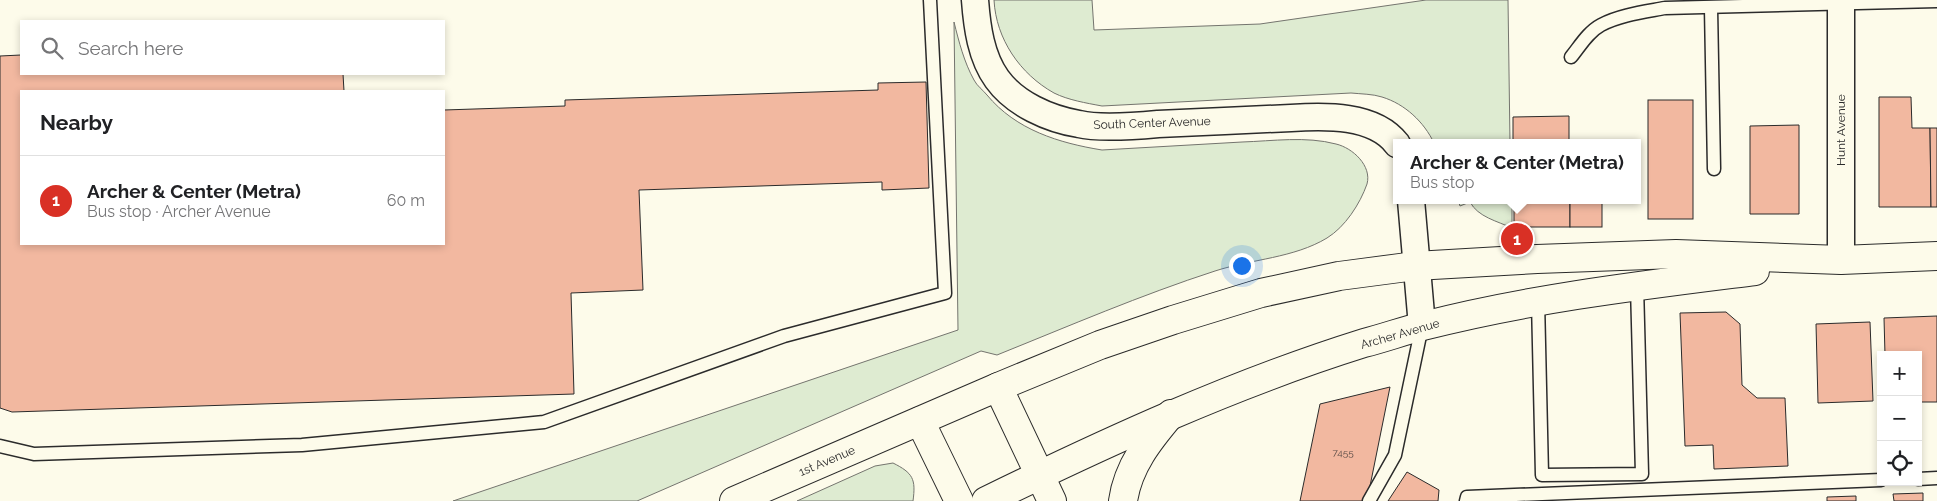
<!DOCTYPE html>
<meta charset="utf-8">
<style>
body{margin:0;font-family:Raleway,sans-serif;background:#f6f6f6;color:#202124}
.controls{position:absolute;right:15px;bottom:15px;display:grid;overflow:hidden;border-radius:0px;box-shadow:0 2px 8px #0003}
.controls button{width:45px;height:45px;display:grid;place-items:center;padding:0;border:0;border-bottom:1px solid #e0e0e0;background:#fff;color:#202124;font:25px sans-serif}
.you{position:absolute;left:1241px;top:265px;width:18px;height:18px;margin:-12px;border:4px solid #fff;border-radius:50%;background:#1a73e8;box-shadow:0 0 0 8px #1a73e833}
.badge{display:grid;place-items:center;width:32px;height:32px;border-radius:50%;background:#d93025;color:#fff;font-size:16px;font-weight:700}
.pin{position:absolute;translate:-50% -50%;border:2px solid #fff;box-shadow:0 1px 5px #0006}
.popup{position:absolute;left:1393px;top:139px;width:248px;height:65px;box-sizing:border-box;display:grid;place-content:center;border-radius:0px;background:#fff;filter:drop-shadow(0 1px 4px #0005);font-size:16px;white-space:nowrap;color:#757577}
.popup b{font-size:19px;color:#202124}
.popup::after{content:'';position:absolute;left:50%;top:100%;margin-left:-10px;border:10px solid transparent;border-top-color:#fff}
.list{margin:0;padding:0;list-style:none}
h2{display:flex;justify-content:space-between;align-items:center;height:65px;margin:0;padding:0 20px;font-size:21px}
h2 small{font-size:16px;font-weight:400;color:#757577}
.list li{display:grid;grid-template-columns:32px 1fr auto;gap:15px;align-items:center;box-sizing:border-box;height:90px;padding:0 20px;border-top:1px solid #e0e0e0}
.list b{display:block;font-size:19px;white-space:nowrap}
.list p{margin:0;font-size:16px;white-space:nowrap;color:#757577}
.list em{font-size:16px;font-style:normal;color:#757577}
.icon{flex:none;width:28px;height:28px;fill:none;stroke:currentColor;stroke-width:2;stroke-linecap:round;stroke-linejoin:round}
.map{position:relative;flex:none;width:1937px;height:501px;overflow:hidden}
.search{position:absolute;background:#fff;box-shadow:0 2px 8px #0003;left:20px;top:20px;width:425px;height:55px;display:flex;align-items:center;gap:12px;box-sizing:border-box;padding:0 18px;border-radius:0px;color:#757577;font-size:19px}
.panel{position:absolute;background:#fff;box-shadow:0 2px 8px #0003;left:20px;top:90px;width:425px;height:155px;border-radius:0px}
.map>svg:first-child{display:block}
</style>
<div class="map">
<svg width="1937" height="501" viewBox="0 0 1937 501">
<rect width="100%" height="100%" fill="#fdfbea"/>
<g fill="#deebd1" stroke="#74746e">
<path d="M994,0H1092L1094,30L1260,24L1426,0H1508L1510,143H1434C1424,122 1405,104 1382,97C1373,94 1361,94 1351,93L1102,106C1086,103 1068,100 1054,93C1020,74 996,39 994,0Z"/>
<path d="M954,22C959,42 964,62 974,80C977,86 983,90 987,95C1016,130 1059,143 1102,150C1149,147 1195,145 1242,142C1273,141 1306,136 1336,144C1353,148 1372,166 1367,184C1360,204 1345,227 1327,238C1294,258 1252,259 1215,271C1141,295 1069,326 997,355L981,351L637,501H453L958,330Z"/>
<path d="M1458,200H1512V228C1497,221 1478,217 1470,202L1460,206Z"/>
<path d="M893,463C913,473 916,479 913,501H797L875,466Z"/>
</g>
<g fill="#f2b8a0" stroke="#2b2b2b">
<polygon points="21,55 21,74 343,74 344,91 21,91 21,244 444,244 444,110 565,106 565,100 878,90 878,83 926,82 929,188 882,190 882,182 639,190 643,290 571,293 574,394 12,412 0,408 0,56"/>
<polygon points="1879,97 1911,97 1912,128 1930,128 1931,207 1879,207"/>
<rect x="1648" y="100" width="45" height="119"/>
<polygon points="1569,116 1569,143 1513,143 1513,117"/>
<polygon points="1799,125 1799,214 1750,214 1750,126"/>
<polygon points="1930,128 1937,128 1937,207 1931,207"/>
<rect x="1514" y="200" width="56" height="27"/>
<rect x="1570" y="200" width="32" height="27"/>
<polygon points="1726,312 1740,324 1742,385 1757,398 1785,398 1788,466 1714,469 1713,445 1685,446 1680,313"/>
<polygon points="1937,316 1937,402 1918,402 1918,355 1885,355 1884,318"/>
<polygon points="1870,322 1873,401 1818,403 1816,324"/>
<polygon points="1390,387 1367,501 1300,501 1320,404"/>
<polygon points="1407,472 1439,490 1438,501 1388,501"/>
<polygon points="1923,493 1923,501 1894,501 1893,494"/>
<polygon points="1856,496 1856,501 1827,501 1827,497"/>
</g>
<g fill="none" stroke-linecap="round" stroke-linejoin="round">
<g stroke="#2b2b2b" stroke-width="15">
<g id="service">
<polyline points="1711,8 1714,169"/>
<path d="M1571,57C1580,46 1588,32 1601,25C1620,15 1644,12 1665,8L1937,1"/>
<polyline points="1538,301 1542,475 1642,474 1637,286"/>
<polyline points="0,446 34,454 302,445 544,422 784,336 945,293 930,0"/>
<polyline points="1918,479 1937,478"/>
<polyline points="1369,501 1395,455 1422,326"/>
<polyline points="1466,501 1467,497 1881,480"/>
</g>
</g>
<g stroke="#2b2b2b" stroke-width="29">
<g id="minor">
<path d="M975,0C977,27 981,57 997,79C1015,104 1049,119 1079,124C1100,129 1136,126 1158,124C1202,122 1247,120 1291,118C1325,116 1374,114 1397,144"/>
<polyline points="1411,200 1422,326"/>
<polyline points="1841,260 1841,0"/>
</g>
</g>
<g stroke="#2b2b2b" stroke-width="30">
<g id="secondary">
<polyline points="998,387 1100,345 1173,320 1261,293 1339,276 1415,266 1537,259 1676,254 1841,260 1937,256"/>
<path d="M986,501C1109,441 1233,384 1364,343C1384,338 1403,331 1423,326C1532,298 1644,285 1755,271"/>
</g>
</g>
<g stroke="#2b2b2b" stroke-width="30">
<g id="primary">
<polyline points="920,421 959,501"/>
<polyline points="734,501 998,387 1052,501"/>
<path d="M1123,501C1128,466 1149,440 1171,414"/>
</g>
</g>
<use href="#service" stroke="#fdfbea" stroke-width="12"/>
<use href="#minor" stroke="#fdfbea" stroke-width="26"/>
<use href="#secondary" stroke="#fdfbea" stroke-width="28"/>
<use href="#primary" stroke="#fdfbea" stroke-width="28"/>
</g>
<g text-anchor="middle" stroke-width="4" stroke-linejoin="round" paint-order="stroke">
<g font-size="10" fill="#5d4e48">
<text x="1343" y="456">7455</text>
</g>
<g font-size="12" fill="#2b2b2b" stroke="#fdfbea">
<text transform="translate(1152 123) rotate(-2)" y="4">South Center Avenue</text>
<text transform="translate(1841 130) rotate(-90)" y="4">Hunt Avenue</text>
<text transform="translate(1400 334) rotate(-16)" y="4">Archer Avenue</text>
<text transform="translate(827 461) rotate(-23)" y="4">1st Avenue</text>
</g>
</g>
</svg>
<div class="controls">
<button>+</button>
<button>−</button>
<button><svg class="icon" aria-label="locate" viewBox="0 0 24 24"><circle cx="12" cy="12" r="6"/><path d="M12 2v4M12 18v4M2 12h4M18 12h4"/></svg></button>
</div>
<div class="you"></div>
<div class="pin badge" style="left:1517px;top:239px">1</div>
<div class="popup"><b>Archer &amp; Center (Metra)</b>Bus stop</div>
<div class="search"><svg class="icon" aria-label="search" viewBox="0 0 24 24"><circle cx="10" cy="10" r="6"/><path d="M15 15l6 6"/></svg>Search here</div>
<section class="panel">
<h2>Nearby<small></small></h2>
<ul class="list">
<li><span class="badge">1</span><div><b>Archer &amp; Center (Metra)</b><p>Bus stop · Archer Avenue</p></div><em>60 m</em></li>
</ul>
</section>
</div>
